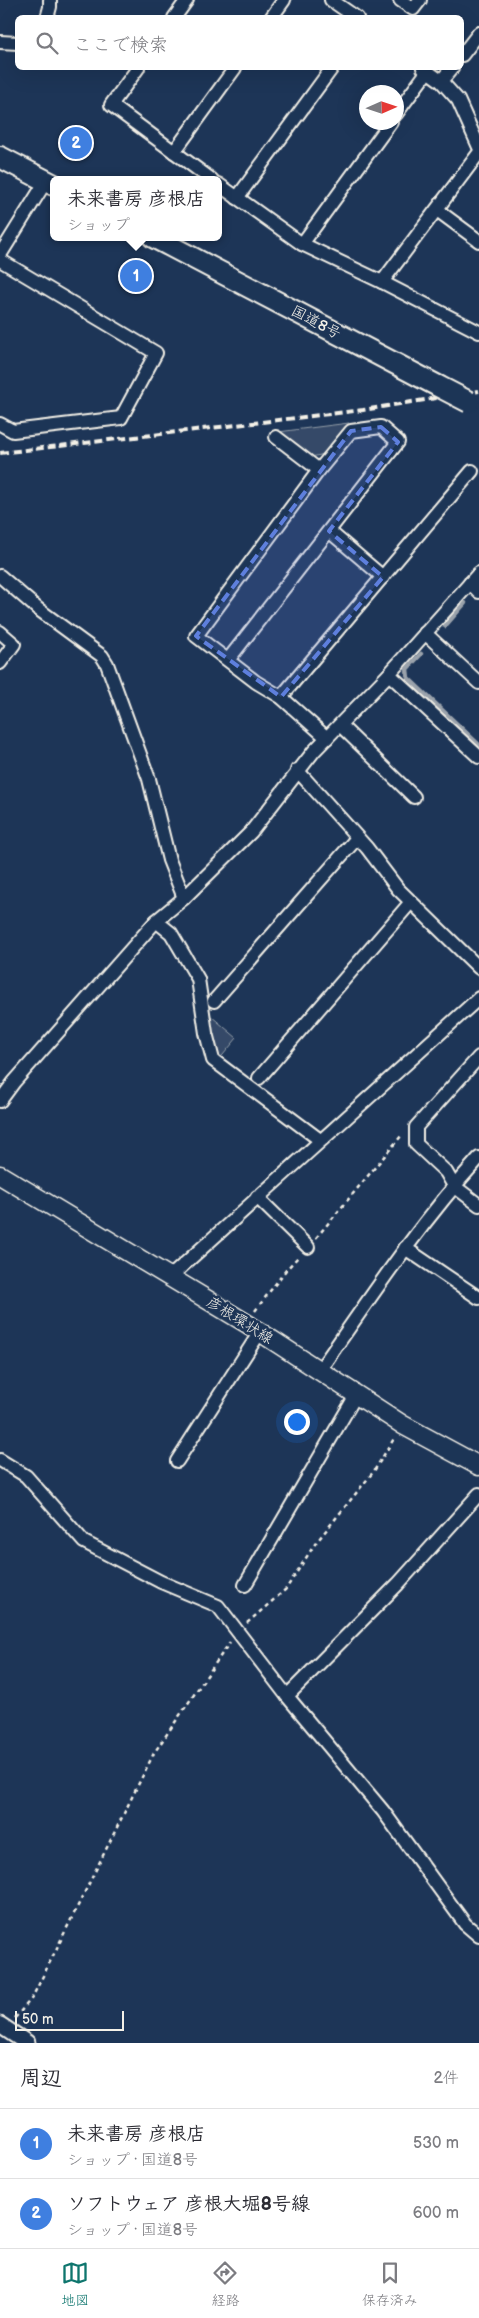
<!DOCTYPE html>
<html lang="ja">
<meta charset="utf-8">
<style>
body{margin:0;font-family:"Balsamiq Sans","Klee One",sans-serif;background:#f2f2f3;color:#2b2b33}
.compass{position:absolute;left:359px;top:85px;width:45px;height:45px;border-radius:50%;background:#fff;box-shadow:0 5px 20px #0002;rotate:87deg}
.scale{position:absolute;left:15px;bottom:12px;width:109px;box-sizing:border-box;padding-left:5px;border:2px solid #f4f1e8;border-top:0;font-size:14px;line-height:18px;white-space:nowrap;color:#f4f1e8;-webkit-text-stroke:4px #1d3557;paint-order:stroke}
.you{position:absolute;left:296px;top:1421px;width:18px;height:18px;margin:-12px;border:4px solid #fff;border-radius:50%;background:#1a73e8;box-shadow:0 0 0 8px #1a73e833}
.badge{display:grid;place-items:center;width:32px;height:32px;border-radius:50%;background:#0f766e;color:#fff;font-size:16px;font-weight:700}
.pin{position:absolute;translate:-50% -50%;border:2px solid #fff;box-shadow:0 1px 5px #0006}
.popup{position:absolute;left:50px;top:176px;width:172px;height:65px;box-sizing:border-box;display:grid;place-content:center;border-radius:8px;background:#fff;filter:drop-shadow(0 1px 4px #0005);font-size:16px;white-space:nowrap;color:#7c7c81}
.popup b{font-size:19px;color:#2b2b33}
.popup::after{content:'';position:absolute;left:50%;top:100%;margin-left:-10px;border:10px solid transparent;border-top-color:#fff}
.list{margin:0;padding:0;list-style:none}
h2{display:flex;justify-content:space-between;align-items:center;height:65px;margin:0;padding:0 20px;font-size:21px}
h2 small{font-size:16px;font-weight:400;color:#7c7c81}
.list li{display:grid;grid-template-columns:32px 1fr auto;gap:15px;align-items:center;box-sizing:border-box;height:70px;padding:0 20px;border-top:1px solid #e1e1e2}
.list b{display:block;font-size:19px;white-space:nowrap}
.list p{margin:0;font-size:16px;white-space:nowrap;color:#7c7c81}
.list em{font-size:16px;font-style:normal;color:#7c7c81}
.icon{flex:none;width:28px;height:28px;fill:none;stroke:currentColor;stroke-width:2;stroke-linecap:round;stroke-linejoin:round}
.map{position:relative;flex:none;width:479px;height:2043px;overflow:hidden}
.search{position:absolute;background:#fff;box-shadow:0 5px 20px #0002;left:15px;right:15px;top:15px;height:55px;display:flex;align-items:center;gap:12px;box-sizing:border-box;padding:0 18px;border-radius:8px;color:#7c7c81;font-size:19px}
.sheet{height:205px;background:#fff}
nav{display:flex;justify-content:space-around;align-items:center;box-sizing:border-box;height:70px;border-top:1px solid #e1e1e2;background:#fff;font-size:14px;color:#7c7c81}
nav a{display:grid;justify-items:center;gap:2px}
nav .on{color:#0f766e}
.map>svg:first-child{display:block}
</style>
<div class="map">
<svg width="479" height="2043" viewBox="0 0 479 2043">
<rect width="100%" height="100%" fill="#1d3557"/>
<filter id="ink" filterUnits="userSpaceOnUse"><feTurbulence type="fractalNoise" baseFrequency=".02" numOctaves="2"/><feDisplacementMap in="SourceGraphic" scale="10" xChannelSelector="R" yChannelSelector="G"/><feConvolveMatrix kernelMatrix="1 2 1 2 8 2 1 2 1" color-interpolation-filters="sRGB"/></filter>
<g filter="url(#ink)">
<g fill="#354a67" stroke="#949ea8">
<polygon points="349,423 325,454 311,457 278,432"/>
<polygon points="211,1016 237,1038 218,1061 207,1019"/>
</g>
<g fill="none" stroke-linecap="round" stroke-linejoin="round">
<g stroke="#9aa2ab" stroke-width="4.5">
<polyline points="445,626 465,603"/>
<polyline points="421,654 407,669 408,678 479,745"/>
</g>
<g stroke="#f4f1e8" stroke-width="16">
<g id="minor">
<polyline points="331,0 357,18"/>
<polyline points="400,0 413,9 420,0"/>
<polyline points="47,18 50,7 50,0"/>
<polyline points="174,18 187,0"/>
<polyline points="271,18 284,0"/>
<polyline points="0,42 18,43"/>
<polyline points="462,55 479,33"/>
<polyline points="138,68 111,105 212,180"/>
<polyline points="423,68 441,81 458,100 479,147"/>
<polyline points="441,81 452,68"/>
<polyline points="396,114 427,72"/>
<polyline points="174,152 235,68"/>
<polyline points="218,184 302,244 382,282 479,332"/>
<polyline points="237,198 332,68"/>
<polyline points="437,210 479,241"/>
<polyline points="302,244 391,122"/>
<polyline points="0,255 46,181"/>
<polyline points="0,260 156,353 121,418 13,431 0,424"/>
<polyline points="382,282 479,153"/>
<polyline points="276,437 319,470"/>
<polyline points="329,531 383,577"/>
<polyline points="479,573 389,674 479,757"/>
<polyline points="0,576 38,609 102,656 107,664 149,779 169,860 184,898"/>
<polyline points="470,583 479,592"/>
<polyline points="0,632 14,644 0,663"/>
<polyline points="425,633 479,683"/>
<polyline points="228,660 398,442 381,427 351,431 319,470 196,636 256,682 281,697 327,738"/>
<polyline points="281,697 472,471"/>
<polyline points="340,725 414,797"/>
<polyline points="297,770 367,848 398,889 479,968"/>
<polyline points="156,921 171,933 198,979 206,1033 213,1060 320,1140"/>
<polyline points="214,1001 357,838"/>
<polyline points="479,1057 416,1127 416,1144 446,1172 454,1186 479,1205"/>
<polyline points="259,1078 411,902"/>
<polyline points="0,1101 14,1082 156,921 184,898 251,832 314,751 389,674"/>
<polyline points="257,1197 308,1247"/>
<polyline points="405,1248 479,1298"/>
<polyline points="170,1277 479,998"/>
<path d="M319,1371C370,1298 419,1224 479,1158"/>
<polyline points="0,1460 26,1476 84,1542 161,1582 218,1606 287,1696 383,1811 465,1924 479,1936"/>
<polyline points="177,1461 260,1332"/>
<polyline points="245,1585 356,1395"/>
<polyline points="287,1696 398,1584 479,1494"/>
</g>
</g>
<g stroke="#f4f1e8" stroke-width="19">
<polyline id="tertiary" points="0,2025 27,2043"/>
</g>
<g stroke="#f4f1e8" stroke-width="21">
<polyline id="secondary" points="0,1175 246,1323 403,1425 479,1466"/>
</g>
<g stroke="#f4f1e8" stroke-width="24">
<g id="trunk">
<polyline points="0,157 54,185"/>
<polyline points="153,237 438,386"/>
</g>
</g>
<g stroke="#f4f1e8" stroke-width="2.5" stroke-dasharray="4 4" stroke-linecap="butt">
<polyline points="316,1238 402,1135"/>
<polyline points="255,1311 286,1270 298,1257"/>
<polyline points="247,1623 286,1589 315,1544 374,1471 395,1437"/>
<polyline points="15,2018 32,1998 154,1753 230,1642"/>
</g>
<use href="#minor" stroke="#1d3557" stroke-width="12"/>
<use href="#tertiary" stroke="#1d3557" stroke-width="15"/>
<use href="#secondary" stroke="#1d3557" stroke-width="18"/>
<use href="#trunk" stroke="#1d3557" stroke-width="20"/>
<polyline stroke="#f4f1e8" stroke-width="4" stroke-dasharray="8 4" stroke-linecap="butt" points="0,453 363,410 479,391"/>
<g stroke="#f4f1e8" stroke-width="24" stroke-linecap="butt">
<polyline id="trunk-bridge" points="438,386 469,402"/>
</g>
<use href="#trunk-bridge" stroke="#1d3557" stroke-width="20"/>
</g>
</g>
<path fill="#5e7fdd" fill-opacity="0.2" stroke="#5e7fdd" stroke-width="4" stroke-dasharray="10 6" stroke-linejoin="round" d="M381,427L398,442L329,531L383,577L281,697L196,636L351,431Z"/>
<g text-anchor="middle" stroke-width="5" stroke-linejoin="round" paint-order="stroke">
<g font-size="15" fill="#f4f1e8" stroke="#1d3557">
<text transform="translate(316 322) rotate(28)" y="5">国道8号</text>
<text transform="translate(240 1320) rotate(32)" y="5">彦根環状線</text>
</g>
</g>
</svg>
<svg class="compass" viewBox="-18 -18 36 36"><path d="M0-13l5 13h-10z" fill="#e53935"/><path d="M0 13l5-13h-10z" fill="#7c7c81"/></svg>
<div class="scale">50 m</div>
<div class="you"></div>
<div class="pin badge" style="left:136px;top:276px;background:#3f7fe0">1</div>
<div class="popup"><b>未来書房 彦根店</b>ショップ</div>
<div class="pin badge" style="left:76px;top:143px;background:#3f7fe0">2</div>
<div class="search"><svg class="icon" aria-label="search" viewBox="0 0 24 24"><circle cx="10" cy="10" r="6"/><path d="M15 15l6 6"/></svg>ここで検索</div>
</div>
<section class="sheet">
<h2>周辺<small>2件</small></h2>
<ul class="list">
<li><span class="badge" style="background:#3f7fe0">1</span><div><b>未来書房 彦根店</b><p>ショップ · 国道8号</p></div><em>530 m</em></li>
<li><span class="badge" style="background:#3f7fe0">2</span><div><b>ソフトウェア 彦根大堀8号線</b><p>ショップ · 国道8号</p></div><em>600 m</em></li>
</ul>
</section>
<nav>
<a class="on"><svg class="icon" aria-label="map" viewBox="0 0 24 24"><path d="M3 6l6-2 6 2 6-2v14l-6 2-6-2-6 2zM9 4v14M15 6v14"/></svg>地図</a>
<a><svg class="icon" aria-label="directions" viewBox="0 0 24 24"><path d="M12 3l9 9-9 9-9-9zM9 14v-3h6M13 9l2 2-2 2"/></svg>経路</a>
<a><svg class="icon" aria-label="saved" viewBox="0 0 24 24"><path d="M7 4h10v16l-5-4-5 4z"/></svg>保存済み</a>
</nav>
